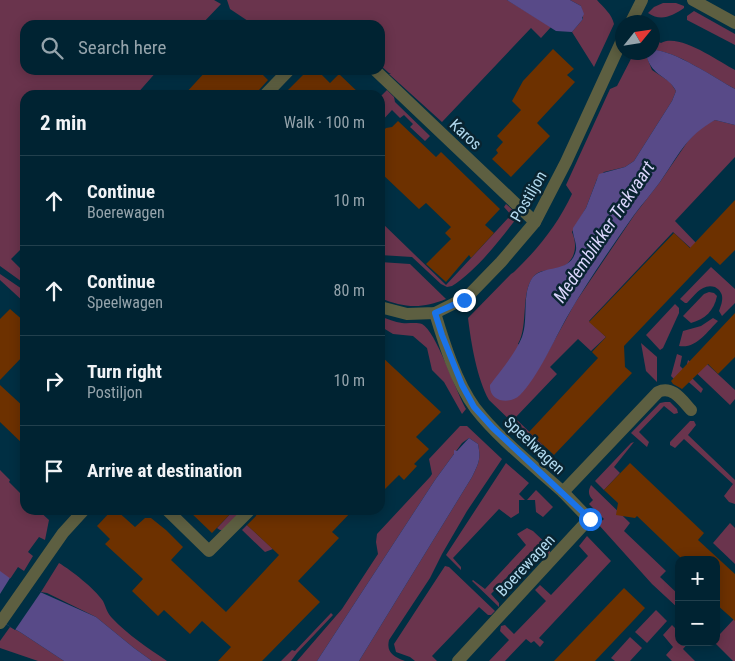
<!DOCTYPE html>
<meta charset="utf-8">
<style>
body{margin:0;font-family:"Roboto Condensed",sans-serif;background:#0a2b3a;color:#f1f3f6}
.controls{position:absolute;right:15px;bottom:15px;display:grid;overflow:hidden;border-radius:10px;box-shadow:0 2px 12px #0003}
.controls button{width:45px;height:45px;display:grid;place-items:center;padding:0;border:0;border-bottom:1px solid #22404d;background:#002332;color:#f1f3f6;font:25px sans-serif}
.compass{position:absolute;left:615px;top:15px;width:45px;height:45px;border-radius:50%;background:#002332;box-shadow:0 2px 12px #0003;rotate:60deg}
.stop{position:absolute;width:15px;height:15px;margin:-11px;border:4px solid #1a73e8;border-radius:50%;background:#fff}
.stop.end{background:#1a73e8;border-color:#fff;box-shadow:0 1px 5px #0008}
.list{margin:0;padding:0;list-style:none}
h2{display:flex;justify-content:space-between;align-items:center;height:65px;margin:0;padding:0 20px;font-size:21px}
h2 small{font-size:16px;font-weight:400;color:#95a4ac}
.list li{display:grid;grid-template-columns:32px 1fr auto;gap:15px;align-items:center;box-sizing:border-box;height:90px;padding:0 20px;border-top:1px solid #22404d}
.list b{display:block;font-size:19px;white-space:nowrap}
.list p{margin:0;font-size:16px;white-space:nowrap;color:#95a4ac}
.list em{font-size:16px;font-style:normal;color:#95a4ac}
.icon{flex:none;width:28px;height:28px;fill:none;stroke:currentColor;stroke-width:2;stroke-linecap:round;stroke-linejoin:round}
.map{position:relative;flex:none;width:735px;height:661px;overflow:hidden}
.search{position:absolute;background:#002332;box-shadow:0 2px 12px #0003;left:20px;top:20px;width:365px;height:55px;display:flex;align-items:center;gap:12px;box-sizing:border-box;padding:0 18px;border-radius:15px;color:#95a4ac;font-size:19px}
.panel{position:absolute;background:#002332;box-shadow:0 2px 12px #0003;left:20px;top:90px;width:365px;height:425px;border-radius:15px}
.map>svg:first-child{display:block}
</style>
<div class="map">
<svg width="735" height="661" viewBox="0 0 735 661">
<rect width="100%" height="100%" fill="#002f43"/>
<g fill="#6a344d">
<polygon points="0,0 214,0 221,4 201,25 25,25 25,70 158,70 136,95 25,95 25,245 11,259 25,273 25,284 0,266"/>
<polygon points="227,0 507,0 551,27 541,38 531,28 442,122 389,74 391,73 389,73 380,65 380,46 383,43 380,40 380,25 337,25 334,22 325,23 320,25 254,25 230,9"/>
<path d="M570,0H597C603,7 612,14 614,24L594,67L572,32L583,19L581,6Z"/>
<path d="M663,3H676L684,6V8C672,16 661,22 648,13L654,7Z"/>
<polygon points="694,11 735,34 735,45 687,20 687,16"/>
<path d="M652,39L661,43C680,33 717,61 735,70V89C713,77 676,51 653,50Z"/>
<path d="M634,53H648L646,55L652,70L670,82L676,91L672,101L634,161L625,167L604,172L597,179L586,208L572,232C579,248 574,265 556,269C548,271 541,269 534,276C520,292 529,325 518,344L543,361L575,303L635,214L660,182L688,141L702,126L715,120L735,125V157L675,221L699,246L694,251L673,232L589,321L606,337L591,351L578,339L550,367L557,374L515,418L543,445L539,448L489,400C477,379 471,343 468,318L511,274L514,272C538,249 558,224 572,194L566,185L610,89L617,86Z"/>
<polygon points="387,90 394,97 395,102 430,136 425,141 410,127 413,124 404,115 400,118 392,110 380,123 380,97"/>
<path d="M506,204L516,213V219C499,241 476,271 452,286L447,287L441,284L412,257L380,255V221L446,285L511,215L504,207Z"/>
<path d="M380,262L410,264L446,299C422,309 404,308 380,298Z"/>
<path d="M711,267L735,289V303L722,316L719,311C723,301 725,293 715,287C702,283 695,295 687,303H685L680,299Z"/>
<polygon points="0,274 25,291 25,303 0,280"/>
<path d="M709,292L714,293L717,296C714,311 705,319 691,323L683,316L704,294Z"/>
<polygon points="675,304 679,308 679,313 663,348 660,350 646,335"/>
<path d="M380,316C387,319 395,322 402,323C408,324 416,322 422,324C436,331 456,392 466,409L462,414L444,382L432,370L427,348L413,336L393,334L380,326Z"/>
<path d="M713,318L718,321C707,332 696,349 679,346L683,331L701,326Z"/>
<polygon points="641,343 657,357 657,382 646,371"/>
<polygon points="677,354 682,356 680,366 703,389 701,393 682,376 676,381 671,376"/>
<polygon points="688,360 701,370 707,364 735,390 735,399 730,405 687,364"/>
<polygon points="665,402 670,402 677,409 678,413 674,414 664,406 639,432 649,442 647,447 631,433 660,403"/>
<polygon points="690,421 694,421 696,425 688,435 735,480 735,504 729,502 724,496 733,484 684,439 675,448 670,445 670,442"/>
<path d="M460,426H467L502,459L467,511L442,554L430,578L389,640C386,653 394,657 405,661H359L472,477C479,463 481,459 478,444L469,438L462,443L435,480L317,661H297L342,609L378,554L376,542L377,534L430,477L432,474L429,459Z"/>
<polygon points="634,442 614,467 620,473 604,490 595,481 631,443"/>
<polygon points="506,463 529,483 519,494 525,500 519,500 519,513 511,518 499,509 453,558 461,567 461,570 446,555"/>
<polygon points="0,470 10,480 9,482 25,498 25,510 38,510 49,520 45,540 39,537 28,552 33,556 24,571 18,567 0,594"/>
<path d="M591,485L630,523L624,531L666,571L660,577L679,595V609L652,584L598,524L604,519L589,504L593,500C588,495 588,491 591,485Z"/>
<polygon points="536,490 553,507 543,517 536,512 535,500 527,500"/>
<polygon points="234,510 242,510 224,530 220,530 217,528"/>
<polygon points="730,523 735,528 735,564 713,543"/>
<polygon points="247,525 273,549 265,552 242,530"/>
<polygon points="527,528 533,531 550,547 550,553 544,559 532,551 491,594 499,603 499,607 472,581 473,580 485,589 526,545 517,534"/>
<polygon points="587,536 611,561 539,638 544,642 540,647 534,641 531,643 526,639 505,661 489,661 509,640 500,631 501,626 505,625 514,634 546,601 535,590 540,585 551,595 588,556 579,546"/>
<path d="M59,563C72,571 94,588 103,601C106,607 107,613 112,618C128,635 148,648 167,661H152L134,648L96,617L47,593L41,592Z"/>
<polygon points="445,566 449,567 495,611 491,615 488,615 479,607 432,656 437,661 415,661 410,657 396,652 394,644"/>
<polygon points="656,610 667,621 647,643 635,632"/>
<polygon points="331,613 333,615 297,653 291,661 281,661 292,650 295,651"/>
<polygon points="735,618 735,661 733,661 714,642 716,642 716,631 720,634"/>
<polygon points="672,625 679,632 679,642 689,642 683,649 695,661 672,661 666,655 673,647 663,635"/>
<polygon points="10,627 20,632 64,661 38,661 0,648 0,641"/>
<polygon points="630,637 642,648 630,661 615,661 611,658"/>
</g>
<g fill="#584a88">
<polygon points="507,0 570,0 581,6 584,14 582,18 583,19 572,32 556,31"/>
<path d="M653,50C674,50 715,78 735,89V125L715,120C685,137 679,155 660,182C652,193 643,203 634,215C611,248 587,282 567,317C554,340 538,377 520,395C510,405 489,402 490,385C501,370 515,354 522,337C529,319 521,293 533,277C545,264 571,274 576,250C577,242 572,235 573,228L586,208L599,174L625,167L634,161L672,101L676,91C667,74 653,78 646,55L648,53L652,52Z"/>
<path d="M469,438L478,444C481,459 479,463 472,477L359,661H317L435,480L454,454V450L457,451Z"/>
<polygon points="0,571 11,579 96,617 134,648 152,661 64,661 20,632 0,621"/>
</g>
<polygon fill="#002f43" points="10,578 41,592 15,630 0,620 0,594"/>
<g fill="#6d3100">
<polygon points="553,49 574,69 567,75 575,82 537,123 550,136 511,177 492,159 498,153 496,150 503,142 497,136 521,110 512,101 523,81"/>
<polygon points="207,70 258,70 268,80 259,90 257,95 184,95"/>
<polygon points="308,70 317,70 330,83 339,74 361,95 276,95 280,92 283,95"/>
<polygon points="398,121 436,157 441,152 500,209 485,225 494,233 471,258 469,255 446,282 426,264 451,239 445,233 451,227 426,203 419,209 380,172 380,134 386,128 392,127"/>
<polygon points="735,200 735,250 720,265 710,256 624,346 625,367 632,373 554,455 529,432 598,358 592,352 606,337 589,322 674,233 690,248"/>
<polygon points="10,309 25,322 25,354 0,380 0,319"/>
<polygon points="735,313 735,357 718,374 708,364 682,389 673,384 671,381"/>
<polygon points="380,355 441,412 416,437 429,449 414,464 417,466 404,480 399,475 380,494"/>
<polygon points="0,385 25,408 25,446 0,422"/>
<polygon points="630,463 704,533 698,540 735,574 735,621 716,604 716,560 683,560 637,516 635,518 616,515 618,503 604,490"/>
<polygon points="112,510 116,510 135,527 145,518 151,518 166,530 183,547 171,560 226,612 279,555 247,525 256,516 258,510 353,510 332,532 339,538 298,581 320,602 262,661 218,661 231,647 202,621 190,634 164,610 158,616 132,591 143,579 105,544 110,539 97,526"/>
<polygon points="188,510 239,510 234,514 232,512 212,533"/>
<polygon points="624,588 645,608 631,623 595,661 554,661"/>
</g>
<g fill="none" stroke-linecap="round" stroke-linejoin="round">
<g stroke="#5d5f41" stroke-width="12">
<polyline points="631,22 642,0"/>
<polyline points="375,70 535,222"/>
<polyline points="265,95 289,70"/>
<polyline points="380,307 407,314 435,313 467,297 501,262 535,222 566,162 622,40"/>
<path d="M435,313C444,343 456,382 475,408C498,438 534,466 563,492L658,392C672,385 682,400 691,410"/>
<polyline points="167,510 209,551 250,510"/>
<polyline points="0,623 63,533 84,510"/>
<polyline points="458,661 589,519 563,492"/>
</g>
<polyline stroke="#5d5f41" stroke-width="12" points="693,0 735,23"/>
</g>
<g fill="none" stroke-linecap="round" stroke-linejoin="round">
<polyline stroke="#1a73e8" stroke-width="6" points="464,300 435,313 442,335 462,385 474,407 493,428 590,519"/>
</g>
<g text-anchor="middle" stroke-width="5" stroke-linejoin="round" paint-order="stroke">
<g font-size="16" fill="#b2daef" stroke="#092431">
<text transform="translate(466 134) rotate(43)" y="6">Karos</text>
<text transform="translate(528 196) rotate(-60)" y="6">Postiljon</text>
<text transform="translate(535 445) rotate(43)" y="6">Speelwagen</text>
<text transform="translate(525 565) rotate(-47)" y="6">Boerewagen</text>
</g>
<g font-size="18" font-style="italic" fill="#dad5fb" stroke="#092431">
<text transform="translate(604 232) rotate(-56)" y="6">Medemblikker Trekvaart</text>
</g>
</g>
</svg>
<div class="controls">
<button>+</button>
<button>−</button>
</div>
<svg class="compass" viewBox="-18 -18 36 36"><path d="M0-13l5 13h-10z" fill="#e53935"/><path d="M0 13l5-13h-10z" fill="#95a4ac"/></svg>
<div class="stop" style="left:590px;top:519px"></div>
<div class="stop end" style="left:464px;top:300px"></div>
<div class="search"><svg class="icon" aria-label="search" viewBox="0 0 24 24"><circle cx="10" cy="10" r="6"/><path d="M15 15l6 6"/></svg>Search here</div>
<section class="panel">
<h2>2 min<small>Walk · 100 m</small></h2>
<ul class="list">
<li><svg class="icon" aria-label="ahead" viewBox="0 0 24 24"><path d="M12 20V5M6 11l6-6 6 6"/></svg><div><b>Continue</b><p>Boerewagen</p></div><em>10 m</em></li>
<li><svg class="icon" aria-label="ahead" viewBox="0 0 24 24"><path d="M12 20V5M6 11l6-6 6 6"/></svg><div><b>Continue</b><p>Speelwagen</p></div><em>80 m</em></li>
<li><svg class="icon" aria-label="right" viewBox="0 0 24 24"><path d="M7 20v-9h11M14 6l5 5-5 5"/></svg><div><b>Turn right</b><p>Postiljon</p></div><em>10 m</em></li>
<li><svg class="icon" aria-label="arrive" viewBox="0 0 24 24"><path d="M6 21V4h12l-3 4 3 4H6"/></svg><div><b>Arrive at destination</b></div></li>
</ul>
</section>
</div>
